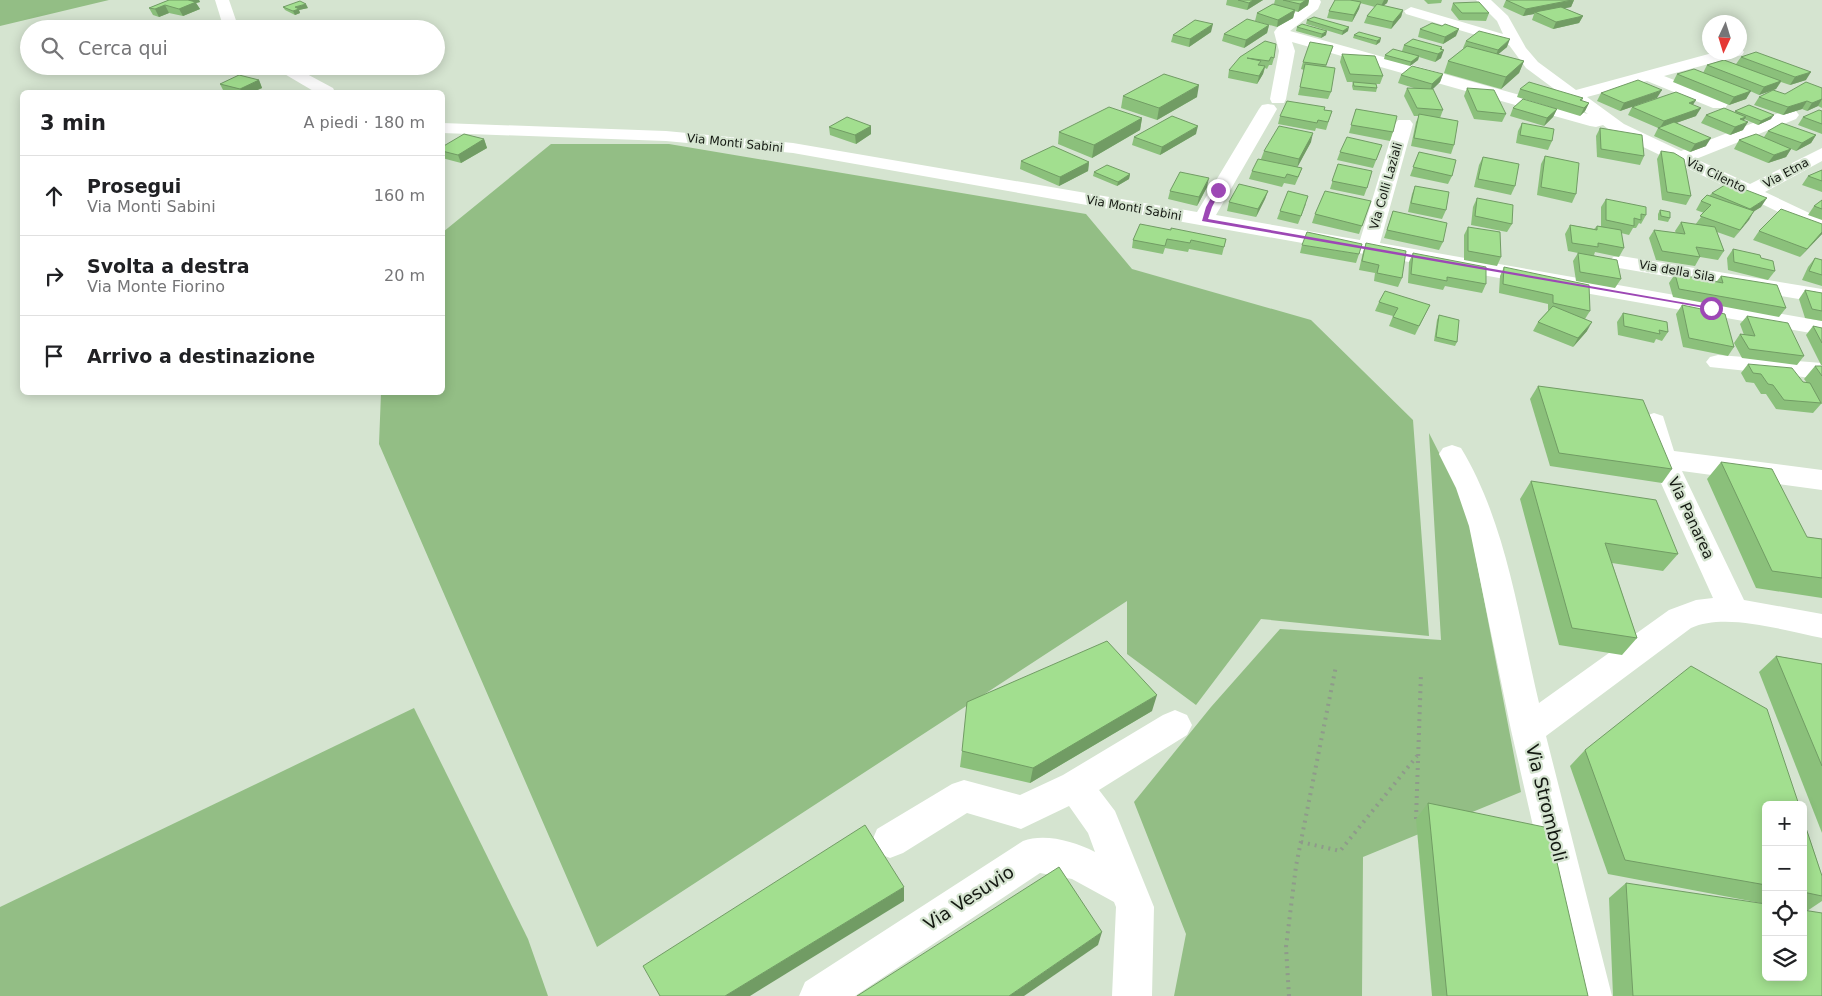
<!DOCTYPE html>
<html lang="it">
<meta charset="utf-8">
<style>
body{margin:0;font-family:"DejaVu Sans",sans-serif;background:#f6f6f6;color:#202124}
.controls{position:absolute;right:15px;bottom:15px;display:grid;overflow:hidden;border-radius:8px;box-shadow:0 2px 12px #0003}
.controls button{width:45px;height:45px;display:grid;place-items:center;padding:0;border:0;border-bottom:1px solid #e0e0e0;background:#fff;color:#202124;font:25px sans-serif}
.compass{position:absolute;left:1702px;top:15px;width:45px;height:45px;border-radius:50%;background:#fff;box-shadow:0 2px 12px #0003;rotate:184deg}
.stop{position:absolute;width:15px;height:15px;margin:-11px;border:4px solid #9d48b5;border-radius:50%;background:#fff}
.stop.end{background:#9d48b5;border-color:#fff;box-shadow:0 1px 5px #0008}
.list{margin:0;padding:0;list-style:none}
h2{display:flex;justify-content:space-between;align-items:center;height:65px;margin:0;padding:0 20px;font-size:21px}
h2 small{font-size:16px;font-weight:400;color:#757577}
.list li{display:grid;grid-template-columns:32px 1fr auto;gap:15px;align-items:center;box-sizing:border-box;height:80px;padding:0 20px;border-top:1px solid #e0e0e0}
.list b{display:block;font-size:19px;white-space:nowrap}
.list p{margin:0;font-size:16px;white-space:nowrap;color:#757577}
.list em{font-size:16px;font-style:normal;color:#757577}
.icon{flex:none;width:28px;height:28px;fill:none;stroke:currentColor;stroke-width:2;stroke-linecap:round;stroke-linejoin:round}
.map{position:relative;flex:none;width:1822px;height:996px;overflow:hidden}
.search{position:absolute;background:#fff;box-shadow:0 2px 12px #0003;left:20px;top:20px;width:425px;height:55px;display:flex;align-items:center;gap:12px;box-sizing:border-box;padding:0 18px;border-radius:28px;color:#757577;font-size:19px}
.panel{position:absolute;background:#fff;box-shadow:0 2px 12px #0003;left:20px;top:90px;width:425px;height:305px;border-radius:8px}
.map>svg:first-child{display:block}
</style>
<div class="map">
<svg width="1822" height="996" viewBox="0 0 1822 996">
<rect width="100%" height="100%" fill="#d5e4d0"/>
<g fill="#93be85">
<polygon points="0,0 109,0 0,26"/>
<polygon points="551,144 669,144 1086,214 1132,269 1311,320 1413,420 1429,636 1261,619 1196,705 1127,654 1127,601 597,947 379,444 381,393 442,392 443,232"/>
<polygon points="1429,433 1466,506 1521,792 1363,857 1362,996 1174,996 1186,934 1134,802 1211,707 1280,629 1441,640"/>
<polygon points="414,708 528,939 548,996 0,996 0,907"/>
</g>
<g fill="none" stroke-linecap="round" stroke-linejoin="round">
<g stroke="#8f9a8b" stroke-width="4" stroke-dasharray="2 5" stroke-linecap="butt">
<polyline points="1416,819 1421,673"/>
<polyline points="1301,842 1340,851 1417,756"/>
<polyline points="1289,996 1286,947 1296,866 1336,666"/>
</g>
<g fill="#fff" fill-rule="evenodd">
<polygon points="215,0 229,0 239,29 224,29"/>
<polygon points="1302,0 1320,0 1321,2 1318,9 1290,31 1588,114 1526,68 1509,45 1406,14 1404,11 1411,7 1503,34 1497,21 1476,0 1491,0 1508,16 1526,48 1538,62 1576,90 1716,52 1740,52 1740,48 1742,49 1744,52 1742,55 1664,76 1725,100 1728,104 1725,108 1713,108 1647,81 1587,97 1624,124 1681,151 1784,111 1796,111 1799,115 1796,119 1696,159 1750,184 1822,148 1822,161 1765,192 1822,219 1822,233 1612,132 1603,125 1596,127 1590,126 1292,42 1295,51 1286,99 1284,103 1272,103 1270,99 1279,51 1274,32 1280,24 1306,4"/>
<polygon points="271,66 292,66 333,88 335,92 315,92"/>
<polygon points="1268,104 1274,105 1277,109 1216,215 1360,240 1395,124 1398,120 1410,120 1413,124 1380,243 1822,321 1822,335 793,153 666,141 442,133 442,123 666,131 793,143 1197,212 1259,109 1262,105"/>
<polygon points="1621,256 1822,289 1822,303 1613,267 1610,262 1613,257"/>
<polygon points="1718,355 1822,363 1822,379 1710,367 1706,362 1710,357"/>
<path d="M1654,413L1663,416L1674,451L1822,470V490L1682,471L1744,600L1822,614V638C1785,631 1726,612 1691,628L1546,736L1612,996H1572L1511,730L1469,526L1456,488L1439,454L1443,448L1452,445L1461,448C1506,522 1519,619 1539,703L1669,610L1696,600L1713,598L1650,459L1641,422L1645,416Z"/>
<path d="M1175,710L1187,715L1192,725L1187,735L1099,790L1115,811L1154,907L1152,996H1112L1116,907L1114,902L1072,879L1040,873L855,996H799L805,982L1023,841C1044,833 1074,841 1095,852L1088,833L1069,806L1021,829L967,813L903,853L890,858L877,853L872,841L877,829L952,784L964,780L1020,795L1063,775L1163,715Z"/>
</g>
</g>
<g fill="#8bc07b">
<polygon points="169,0 199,0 200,2 196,3 200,9 183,16 169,13 159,17 153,15 149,8"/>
<polygon points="1227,0 1263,0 1247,10 1226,5"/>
<polygon points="1275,0 1309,0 1308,5 1298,12 1295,11 1293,18 1277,27 1255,21 1257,13 1274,4"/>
<polygon points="1335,0 1388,0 1387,3 1383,6 1403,10 1401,17 1391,29 1364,23 1367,16 1375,7 1360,3 1359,9 1352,22 1327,18 1329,11"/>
<polygon points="1424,0 1442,0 1441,3 1428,4"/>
<polygon points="1506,0 1574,0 1571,7 1564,8 1583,16 1579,23 1553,29 1532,20 1534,14 1523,16 1503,7"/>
<polygon points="1453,3 1489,13 1486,21 1459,20 1451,10"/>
<polygon points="283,7 308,8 299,10 300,13 295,15 285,10"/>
<polygon points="1307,20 1348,31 1342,35 1306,24"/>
<polygon points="1269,25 1267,33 1244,48 1222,41 1224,34"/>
<polygon points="1297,27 1326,35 1321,38 1296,31"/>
<polygon points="1420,29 1456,36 1443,44 1418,37"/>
<polygon points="1211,32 1189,47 1171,42 1173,35"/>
<polygon points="1354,35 1380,42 1376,45 1353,38"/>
<polygon points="1265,41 1274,58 1272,65 1269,65 1267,69 1265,68 1263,74 1257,84 1228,78 1229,70"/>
<polygon points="1466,41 1507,47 1498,54 1524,61 1519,73 1501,89 1444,73 1448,61 1464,49 1463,48"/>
<polygon points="1404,45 1442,47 1441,58 1435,62 1419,57 1418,60 1410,66 1384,59 1385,55 1402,51"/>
<polygon points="1333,46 1326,67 1331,92 1328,99 1298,95 1304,70 1301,69 1303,62"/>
<polygon points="1342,54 1383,76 1380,84 1376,84 1377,88 1376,92 1353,90 1352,86 1353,82 1347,82 1340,62"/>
<polygon points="1741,57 1806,80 1790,85 1781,82 1776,89 1759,95 1750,91 1746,99 1729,105 1673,82 1677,74 1703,73 1707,65 1736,64"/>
<polygon points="1443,74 1440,82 1432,89 1443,110 1440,118 1454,145 1451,154 1411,146 1416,122 1419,116 1414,116 1404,96 1407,88 1417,89 1398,83 1401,75"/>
<polygon points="259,80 262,88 253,92 224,92 220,84"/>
<polygon points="1467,88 1506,114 1502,122 1474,119 1464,96"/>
<polygon points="1822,88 1822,108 1818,106 1807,111 1802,109 1783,115 1754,105 1759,97 1785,94"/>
<polygon points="1520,89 1583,98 1582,101 1589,103 1585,111 1580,116 1517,97"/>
<polygon points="1601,93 1657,98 1620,111 1597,101"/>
<polygon points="1123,96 1197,97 1157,120 1121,108"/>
<polygon points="1693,105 1696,116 1676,123 1706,146 1690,152 1654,136 1658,128 1628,115 1632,107"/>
<polygon points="1513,108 1557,109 1553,117 1544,126 1510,116"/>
<polygon points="1356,109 1393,132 1390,141 1349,133"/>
<polygon points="1324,110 1332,111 1326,130 1316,128 1315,131 1278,124 1280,116"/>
<polygon points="1735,111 1771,119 1758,125 1744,119 1743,130 1730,135 1701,123 1706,115 1735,112"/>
<polygon points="1822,111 1822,134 1798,125 1803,117"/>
<polygon points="1142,118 1140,130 1092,158 1058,144 1059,132"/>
<polygon points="1522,123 1552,141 1548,150 1516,143 1518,131"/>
<polygon points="871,126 871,134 856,144 830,135 829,127"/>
<polygon points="1600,128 1644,156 1640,165 1597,157 1596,136"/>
<polygon points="1768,131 1816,135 1811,143 1796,151 1791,149 1786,157 1768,163 1734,149 1739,140 1764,137"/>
<polygon points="1196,134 1160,155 1132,145 1134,137"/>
<polygon points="484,139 487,148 461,163 442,158 442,147"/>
<polygon points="1311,142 1297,167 1302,168 1299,176 1295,185 1284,183 1282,187 1249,179 1252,171 1261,159 1264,151"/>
<polygon points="1382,145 1373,168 1337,160 1340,152"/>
<polygon points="1661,151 1691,196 1686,205 1662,200 1657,159"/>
<polygon points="1419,152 1452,176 1448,184 1410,176"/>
<polygon points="1545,156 1576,194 1572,203 1537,195 1541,164"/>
<polygon points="1483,157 1515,186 1511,195 1474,187 1479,165"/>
<polygon points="1021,161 1089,162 1088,171 1059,186 1020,169"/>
<polygon points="1338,164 1367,188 1364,196 1330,189"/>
<polygon points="1822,170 1822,192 1802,185 1808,176"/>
<polygon points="1094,172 1130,174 1129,179 1117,186 1093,176"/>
<polygon points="1415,186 1446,210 1442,219 1408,212 1412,194"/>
<polygon points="1207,187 1197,206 1168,199 1170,191"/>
<polygon points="1268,191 1265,199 1256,217 1227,211 1229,202"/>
<polygon points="1712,193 1761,207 1754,211 1734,238 1717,232 1724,251 1718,260 1700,257 1695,266 1656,260 1649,238 1654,230 1676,233 1675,231 1681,222 1695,225 1704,213 1696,210 1701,201 1709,196"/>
<polygon points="1477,198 1512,224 1507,232 1471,225 1473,207"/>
<polygon points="1606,199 1646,215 1641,224 1639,223 1636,228 1633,228 1629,235 1621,233 1624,248 1619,257 1595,252 1594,255 1621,279 1615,288 1576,281 1573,261 1578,253 1568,251 1565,234 1570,225 1594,229 1597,226 1601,226 1601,207"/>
<polygon points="1822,200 1822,220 1808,215 1814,206"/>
<polygon points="1371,201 1359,234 1312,223 1315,214"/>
<polygon points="1306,204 1298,224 1277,219 1280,211"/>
<polygon points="1660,210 1670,218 1668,222 1658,220 1658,214"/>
<polygon points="1393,211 1443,242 1439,250 1384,238"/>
<polygon points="1468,227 1501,257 1497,266 1464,260 1464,235"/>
<polygon points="1171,230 1226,239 1222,255 1189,249 1188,252 1165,248 1163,254 1132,248 1133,240"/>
<polygon points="1759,231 1822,234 1800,257 1753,240"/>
<polygon points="1366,243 1402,278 1398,287 1374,281 1375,273 1359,270 1363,252"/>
<polygon points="1302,245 1359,254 1356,263 1300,253"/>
<polygon points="1733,249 1761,258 1775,271 1768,280 1728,270 1727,258"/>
<polygon points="1413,253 1486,284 1482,293 1445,286 1443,290 1408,283 1409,262"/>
<polygon points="1815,258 1822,260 1822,286 1802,280 1808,267"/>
<polygon points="1504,267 1590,311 1585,319 1587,331 1573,347 1533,331 1538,322 1548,311 1548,304 1499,293 1500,276"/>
<polygon points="1675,274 1717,281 1721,276 1786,308 1779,317 1673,297 1669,283"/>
<polygon points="1805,290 1822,293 1822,321 1805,318 1799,299"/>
<polygon points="1379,302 1430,305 1415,335 1389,326 1393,316 1375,311"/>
<polygon points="1682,305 1734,347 1728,356 1683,347 1676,314"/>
<polygon points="1623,313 1668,332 1662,341 1656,339 1654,343 1618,335 1617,322"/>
<polygon points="1439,315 1457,342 1455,346 1434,341 1437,320"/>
<polygon points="1747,316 1804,356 1797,365 1742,358 1734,343 1740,334 1744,335 1740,324"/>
<polygon points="1813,326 1822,328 1822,365 1821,365 1806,335"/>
<polygon points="1748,364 1803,382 1807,383 1804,379 1815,366 1822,366 1822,404 1821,404 1813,413 1776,409 1766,394 1761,394 1754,383 1746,382 1741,373"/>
<polygon points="1538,386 1672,469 1662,483 1550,466 1530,399"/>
<polygon points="1721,462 1807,537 1822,539 1822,598 1756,588 1707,479"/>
<polygon points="1531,481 1678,554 1663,571 1612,563 1637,638 1622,655 1559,645 1520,499"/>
<polygon points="1776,656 1822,664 1822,833 1759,672"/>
<polygon points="1152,711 1030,783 960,767 962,751"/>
<polygon points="1585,750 1766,805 1766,904 1608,874 1570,766"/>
<polygon points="1428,803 1588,996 1432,996 1416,819"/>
<polygon points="1803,819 1822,876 1822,901 1807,911 1822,996 1613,996 1609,898 1626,883 1803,977"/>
</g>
<g fill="#719c64">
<polygon points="184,0 199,0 200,2 196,3 200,9 183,16 179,9"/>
<polygon points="1253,0 1263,0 1247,10 1249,3"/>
<polygon points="1306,0 1309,0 1308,5 1298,12 1300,4"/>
<polygon points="1384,0 1388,0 1387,3 1380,8"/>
<polygon points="1574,0 1571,7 1538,14 1535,12 1534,14 1523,16 1526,9"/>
<polygon points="1361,2 1359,9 1352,22 1354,15"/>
<polygon points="306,4 308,8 299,10 300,13 295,15 293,11 295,7"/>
<polygon points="165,5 169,13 159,17 155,9"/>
<polygon points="1295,10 1293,18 1277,27 1278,20"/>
<polygon points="1403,10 1401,17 1391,29 1393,22"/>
<polygon points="1583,16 1579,23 1553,29 1556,22"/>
<polygon points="1213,24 1211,32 1189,47 1190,39"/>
<polygon points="1269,25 1267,33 1244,48 1246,40"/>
<polygon points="1349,27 1348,31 1342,35 1343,31"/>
<polygon points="1459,29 1456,36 1443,44 1445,37"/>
<polygon points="1327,31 1326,35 1321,38 1322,34"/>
<polygon points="1381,38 1380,42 1376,45 1377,41"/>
<polygon points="1510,39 1507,47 1495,57 1498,50"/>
<polygon points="1442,47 1440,53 1444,50 1441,58 1435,62 1440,49"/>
<polygon points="1419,56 1418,60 1410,66 1411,62"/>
<polygon points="1524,61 1519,73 1501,89 1506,77"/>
<polygon points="1265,66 1263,74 1257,84 1259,76"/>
<polygon points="1811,72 1806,80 1790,85 1795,77"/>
<polygon points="1443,74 1440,82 1430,92 1432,84"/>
<polygon points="259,80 262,88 253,92 242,92 240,89"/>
<polygon points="1781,81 1776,89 1759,95 1764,87"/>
<polygon points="1199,85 1197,97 1157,120 1159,108"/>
<polygon points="1662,90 1657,98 1620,111 1624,103"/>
<polygon points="1751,91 1746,99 1729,105 1734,97"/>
<polygon points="1822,99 1818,106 1807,111 1812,103"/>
<polygon points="1696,100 1691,108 1689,103"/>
<polygon points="1807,101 1802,109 1783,115 1788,107"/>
<polygon points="1589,103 1585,111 1580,116 1584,108"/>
<polygon points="1701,108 1696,116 1659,129 1664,121"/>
<polygon points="1557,109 1553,117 1544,126 1547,118"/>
<polygon points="1774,115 1771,119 1758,125 1761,121"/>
<polygon points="1746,117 1741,125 1748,122 1743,130 1730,135 1740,119"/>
<polygon points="1142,118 1140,130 1092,158 1094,145"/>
<polygon points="871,126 871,134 856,144 855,135"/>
<polygon points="1198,126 1196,134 1160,155 1162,147"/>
<polygon points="1313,133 1311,142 1297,168 1299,159"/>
<polygon points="1816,135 1811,143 1796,151 1802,143"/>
<polygon points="1711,138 1706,146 1690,152 1695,144"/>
<polygon points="484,139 487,148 461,163 458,155"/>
<polygon points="1791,149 1786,157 1768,163 1774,155"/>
<polygon points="1089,162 1088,171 1059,186 1060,177"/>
<polygon points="1130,174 1129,179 1117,186 1118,182"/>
<polygon points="1209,178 1207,187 1197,206 1199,197"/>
<polygon points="1268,191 1265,199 1256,217 1258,209"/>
<polygon points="1767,198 1761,207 1745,217 1750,209"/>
<polygon points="1754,211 1749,220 1734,238 1740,230"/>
<polygon points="1822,232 1822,234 1800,257 1807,249"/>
<polygon points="1592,322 1587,331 1573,347 1578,338"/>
<polygon points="1157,695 1152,711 1030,783 1033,768"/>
<polygon points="904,887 904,901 750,996 725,996"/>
<polygon points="1102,932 1098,945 1024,996 1009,996"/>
</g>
<g fill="#a2df8f" stroke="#719c64">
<polygon points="169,0 188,0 196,2 179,9 165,5 155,9 149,8"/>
<polygon points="1238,0 1253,0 1249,3"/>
<polygon points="1283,0 1306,0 1300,4"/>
<polygon points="1335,0 1350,0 1361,2 1354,15 1329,11"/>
<polygon points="1506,0 1572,0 1526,9"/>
<polygon points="300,1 306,4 295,7 299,9 293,11 283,7"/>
<polygon points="1479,2 1489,13 1462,13 1453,3"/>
<polygon points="1273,4 1295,10 1278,20 1257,13"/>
<polygon points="1377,4 1403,10 1393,22 1367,16"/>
<polygon points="1561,7 1583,16 1556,22 1535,12"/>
<polygon points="1314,17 1349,27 1343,31 1307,20"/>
<polygon points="1247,19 1269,25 1246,40 1224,34"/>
<polygon points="1195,20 1213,24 1190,39 1173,35"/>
<polygon points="1432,23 1442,26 1445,24 1459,29 1445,37 1420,29"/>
<polygon points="1302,24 1327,31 1322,34 1297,27"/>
<polygon points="160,27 169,29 155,29"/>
<polygon points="1479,31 1510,39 1498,50 1466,41"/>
<polygon points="1359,32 1381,38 1377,41 1354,35"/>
<polygon points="1413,39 1442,47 1440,49 1444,50 1438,54 1404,45"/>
<polygon points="1265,41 1276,44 1274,58 1271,57 1269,61 1247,58 1261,61 1258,65 1265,66 1259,76 1229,70 1240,57"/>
<polygon points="1310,42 1333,46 1326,65 1303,62"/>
<polygon points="1467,46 1524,61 1506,77 1448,61"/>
<polygon points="1393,49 1419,56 1411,62 1385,55"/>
<polygon points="1756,52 1811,72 1795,77 1741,57"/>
<polygon points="1342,54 1375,56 1383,76 1350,74"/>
<polygon points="1724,60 1781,81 1764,87 1707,65"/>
<polygon points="1305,64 1335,68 1331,92 1300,87"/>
<polygon points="1412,66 1443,74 1432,84 1401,75"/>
<polygon points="1694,69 1751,91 1734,97 1677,74"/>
<polygon points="1164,74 1199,85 1159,108 1123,96"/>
<polygon points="239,75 259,80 240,89 220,84"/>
<polygon points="1638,80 1662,90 1624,103 1601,93"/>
<polygon points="1353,82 1376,84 1377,88 1354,86"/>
<polygon points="1529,82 1583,98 1580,100 1589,103 1584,108 1520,89"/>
<polygon points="1806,82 1822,88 1822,99 1812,103 1807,101 1788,107 1759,97 1773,90 1785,94"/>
<polygon points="1407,88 1433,89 1443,110 1417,108"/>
<polygon points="1467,88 1494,90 1506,114 1477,111"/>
<polygon points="1676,92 1696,100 1689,103 1701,108 1664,121 1632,107"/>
<polygon points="1523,99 1557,109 1547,118 1513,108"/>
<polygon points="1287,101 1325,107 1324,110 1332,111 1328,122 1318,120 1317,123 1280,116"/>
<polygon points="1749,105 1774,115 1761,121 1735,111"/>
<polygon points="1109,107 1142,118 1094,145 1059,132"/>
<polygon points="1724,108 1746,117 1740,119 1748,122 1735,127 1706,115"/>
<polygon points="1356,109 1397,116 1393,132 1351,125"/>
<polygon points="1819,110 1822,111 1822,124 1803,117"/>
<polygon points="1419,114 1458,121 1454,145 1414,138"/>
<polygon points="1172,116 1198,126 1162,147 1134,137"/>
<polygon points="847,117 871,126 855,135 829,127"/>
<polygon points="1674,122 1711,138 1695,144 1658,128"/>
<polygon points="1522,123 1554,129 1552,141 1520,135"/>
<polygon points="1782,123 1816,135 1802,143 1768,131"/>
<polygon points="1279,126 1313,133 1299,159 1264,151"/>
<polygon points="1600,128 1642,135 1644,156 1601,149"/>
<polygon points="464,134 484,139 458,155 442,151 442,147"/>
<polygon points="1756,134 1791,149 1774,155 1739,140"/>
<polygon points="1347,137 1382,145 1376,160 1340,152"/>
<polygon points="1053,146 1089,162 1060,177 1021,161"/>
<polygon points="1661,151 1674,153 1684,159 1691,196 1667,192"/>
<polygon points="1419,152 1456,160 1452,176 1413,167"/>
<polygon points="1545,156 1579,163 1576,194 1541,187"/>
<polygon points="1483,157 1519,164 1515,186 1478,179"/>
<polygon points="1258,159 1302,168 1298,177 1287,174 1285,178 1252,171"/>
<polygon points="1338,164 1372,171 1367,188 1332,181"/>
<polygon points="1107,165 1130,174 1118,182 1094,172"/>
<polygon points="1822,170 1822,181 1808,176"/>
<polygon points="1180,172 1209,178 1199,197 1170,191"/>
<polygon points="1728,183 1767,198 1750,209 1712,193"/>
<polygon points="1239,184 1268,191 1258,209 1229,202"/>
<polygon points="1415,186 1449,192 1446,210 1411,203"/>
<polygon points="1288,191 1308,196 1301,216 1280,211"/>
<polygon points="1325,191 1371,201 1362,226 1315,214"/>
<polygon points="1707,195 1754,211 1740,230 1700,216 1711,205 1701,201"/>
<polygon points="1477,198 1513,205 1512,224 1475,216"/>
<polygon points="1606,199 1646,207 1646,215 1641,214 1641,220 1634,218 1634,226 1606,220"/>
<polygon points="1822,200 1822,209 1814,206"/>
<polygon points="1781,209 1822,224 1822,232 1807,249 1759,231"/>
<polygon points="1660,210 1670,212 1670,218 1661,216"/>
<polygon points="1393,211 1447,223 1443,242 1387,230"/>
<polygon points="1681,222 1715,227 1724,251 1696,247 1700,257 1662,251 1654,230 1685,234"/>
<polygon points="1140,224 1171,230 1171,228 1226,239 1224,247 1191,240 1190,243 1167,239 1165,246 1133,240"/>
<polygon points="1570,225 1597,230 1597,226 1621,230 1624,248 1598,243 1598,247 1572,243"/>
<polygon points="1468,227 1500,232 1501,257 1468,251"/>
<polygon points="1307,232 1362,244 1359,254 1302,245"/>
<polygon points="1366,243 1406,251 1402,278 1377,273 1379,265 1362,261"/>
<polygon points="1733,249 1760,255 1761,258 1773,261 1775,271 1734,262"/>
<polygon points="1413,253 1486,267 1486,284 1447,277 1447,281 1411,274"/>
<polygon points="1578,253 1617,260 1621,279 1580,272"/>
<polygon points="1815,258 1822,260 1822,275 1809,271"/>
<polygon points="1504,267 1589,285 1590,311 1553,303 1553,295 1503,284"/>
<polygon points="1675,274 1723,283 1721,276 1777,285 1786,308 1679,289"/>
<polygon points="1805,290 1822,293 1822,311 1812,309"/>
<polygon points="1385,291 1430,305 1419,326 1393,317 1398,308 1379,302"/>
<polygon points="1682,305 1725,314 1734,347 1689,338"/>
<polygon points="1553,306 1592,322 1578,338 1538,322"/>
<polygon points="1623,313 1667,322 1668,332 1659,330 1660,334 1624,326"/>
<polygon points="1439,315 1459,320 1457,342 1436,337"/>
<polygon points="1747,316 1788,323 1804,356 1749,349 1740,334 1755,336"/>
<polygon points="1813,326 1822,328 1822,343"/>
<polygon points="1748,364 1792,368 1803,382 1810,383 1821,403 1784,400 1773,385 1768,384 1761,374 1753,373"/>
<polygon points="1815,366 1822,366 1822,376"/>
<polygon points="1538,386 1643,400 1672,469 1559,453"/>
<polygon points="1721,462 1772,469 1807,537 1822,539 1822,578 1772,571"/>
<polygon points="1531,481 1656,500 1678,554 1605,543 1637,638 1572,628"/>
<polygon points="1107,641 1157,695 1033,768 962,751 967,702"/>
<polygon points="1776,656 1822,664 1822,766"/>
<polygon points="1691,666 1767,709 1799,805 1766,805 1766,885 1625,860 1585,750"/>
<polygon points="1428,803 1549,828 1588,996 1447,996"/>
<polygon points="1803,819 1822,876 1822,896 1803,892"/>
<polygon points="865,825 904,887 725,996 660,996 643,966"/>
<polygon points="1059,867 1102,932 1009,996 857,996"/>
<polygon points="1626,883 1766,904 1766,977 1803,977 1803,910 1822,913 1822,996 1633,996"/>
</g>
<polygon fill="#9d48b5" points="1216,189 1221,190 1212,207 1208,219 1715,308 1711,309 1202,221 1206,207"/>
<g text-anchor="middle" stroke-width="4.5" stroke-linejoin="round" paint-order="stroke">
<g font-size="12" fill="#141912" stroke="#d5e4d0">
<text transform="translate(735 143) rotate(6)" y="4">Via Monti Sabini</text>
<text transform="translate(1786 173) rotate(-28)" y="4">Via Etna</text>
<text transform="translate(1716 175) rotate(26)" y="4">Via Cilento</text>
<text transform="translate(1386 186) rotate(-74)" y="4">Via Colli Laziali</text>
<text transform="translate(1134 208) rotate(10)" y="4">Via Monti Sabini</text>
<text transform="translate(1677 271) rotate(10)" y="4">Via della Sila</text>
</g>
<g font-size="15" fill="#141912" stroke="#d5e4d0">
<text transform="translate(1691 518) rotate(65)" y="5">Via Panarea</text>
</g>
<g font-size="18" fill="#141912" stroke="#d5e4d0">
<text transform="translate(1546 803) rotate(76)" y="6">Via Stromboli</text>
<text transform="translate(969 898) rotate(-33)" y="6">Via Vesuvio</text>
</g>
</g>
</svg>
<div class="controls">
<button>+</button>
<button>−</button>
<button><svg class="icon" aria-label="locate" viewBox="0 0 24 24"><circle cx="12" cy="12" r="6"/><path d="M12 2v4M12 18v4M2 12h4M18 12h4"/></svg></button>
<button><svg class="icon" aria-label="layers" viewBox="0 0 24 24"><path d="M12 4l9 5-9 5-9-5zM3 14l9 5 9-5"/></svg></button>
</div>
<svg class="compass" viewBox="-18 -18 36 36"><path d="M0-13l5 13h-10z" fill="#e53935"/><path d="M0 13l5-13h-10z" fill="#757577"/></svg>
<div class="stop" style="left:1711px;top:308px"></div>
<div class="stop end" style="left:1218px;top:190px"></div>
<div class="search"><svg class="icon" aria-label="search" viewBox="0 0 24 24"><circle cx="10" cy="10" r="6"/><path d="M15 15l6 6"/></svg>Cerca qui</div>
<section class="panel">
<h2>3 min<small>A piedi · 180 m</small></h2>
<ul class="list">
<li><svg class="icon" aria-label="ahead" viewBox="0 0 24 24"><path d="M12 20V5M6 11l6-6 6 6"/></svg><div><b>Prosegui</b><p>Via Monti Sabini</p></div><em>160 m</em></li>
<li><svg class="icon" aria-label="right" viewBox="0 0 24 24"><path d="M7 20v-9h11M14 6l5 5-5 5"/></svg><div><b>Svolta a destra</b><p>Via Monte Fiorino</p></div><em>20 m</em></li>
<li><svg class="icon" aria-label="arrive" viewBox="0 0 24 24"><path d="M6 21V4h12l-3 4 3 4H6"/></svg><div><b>Arrivo a destinazione</b></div></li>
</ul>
</section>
</div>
